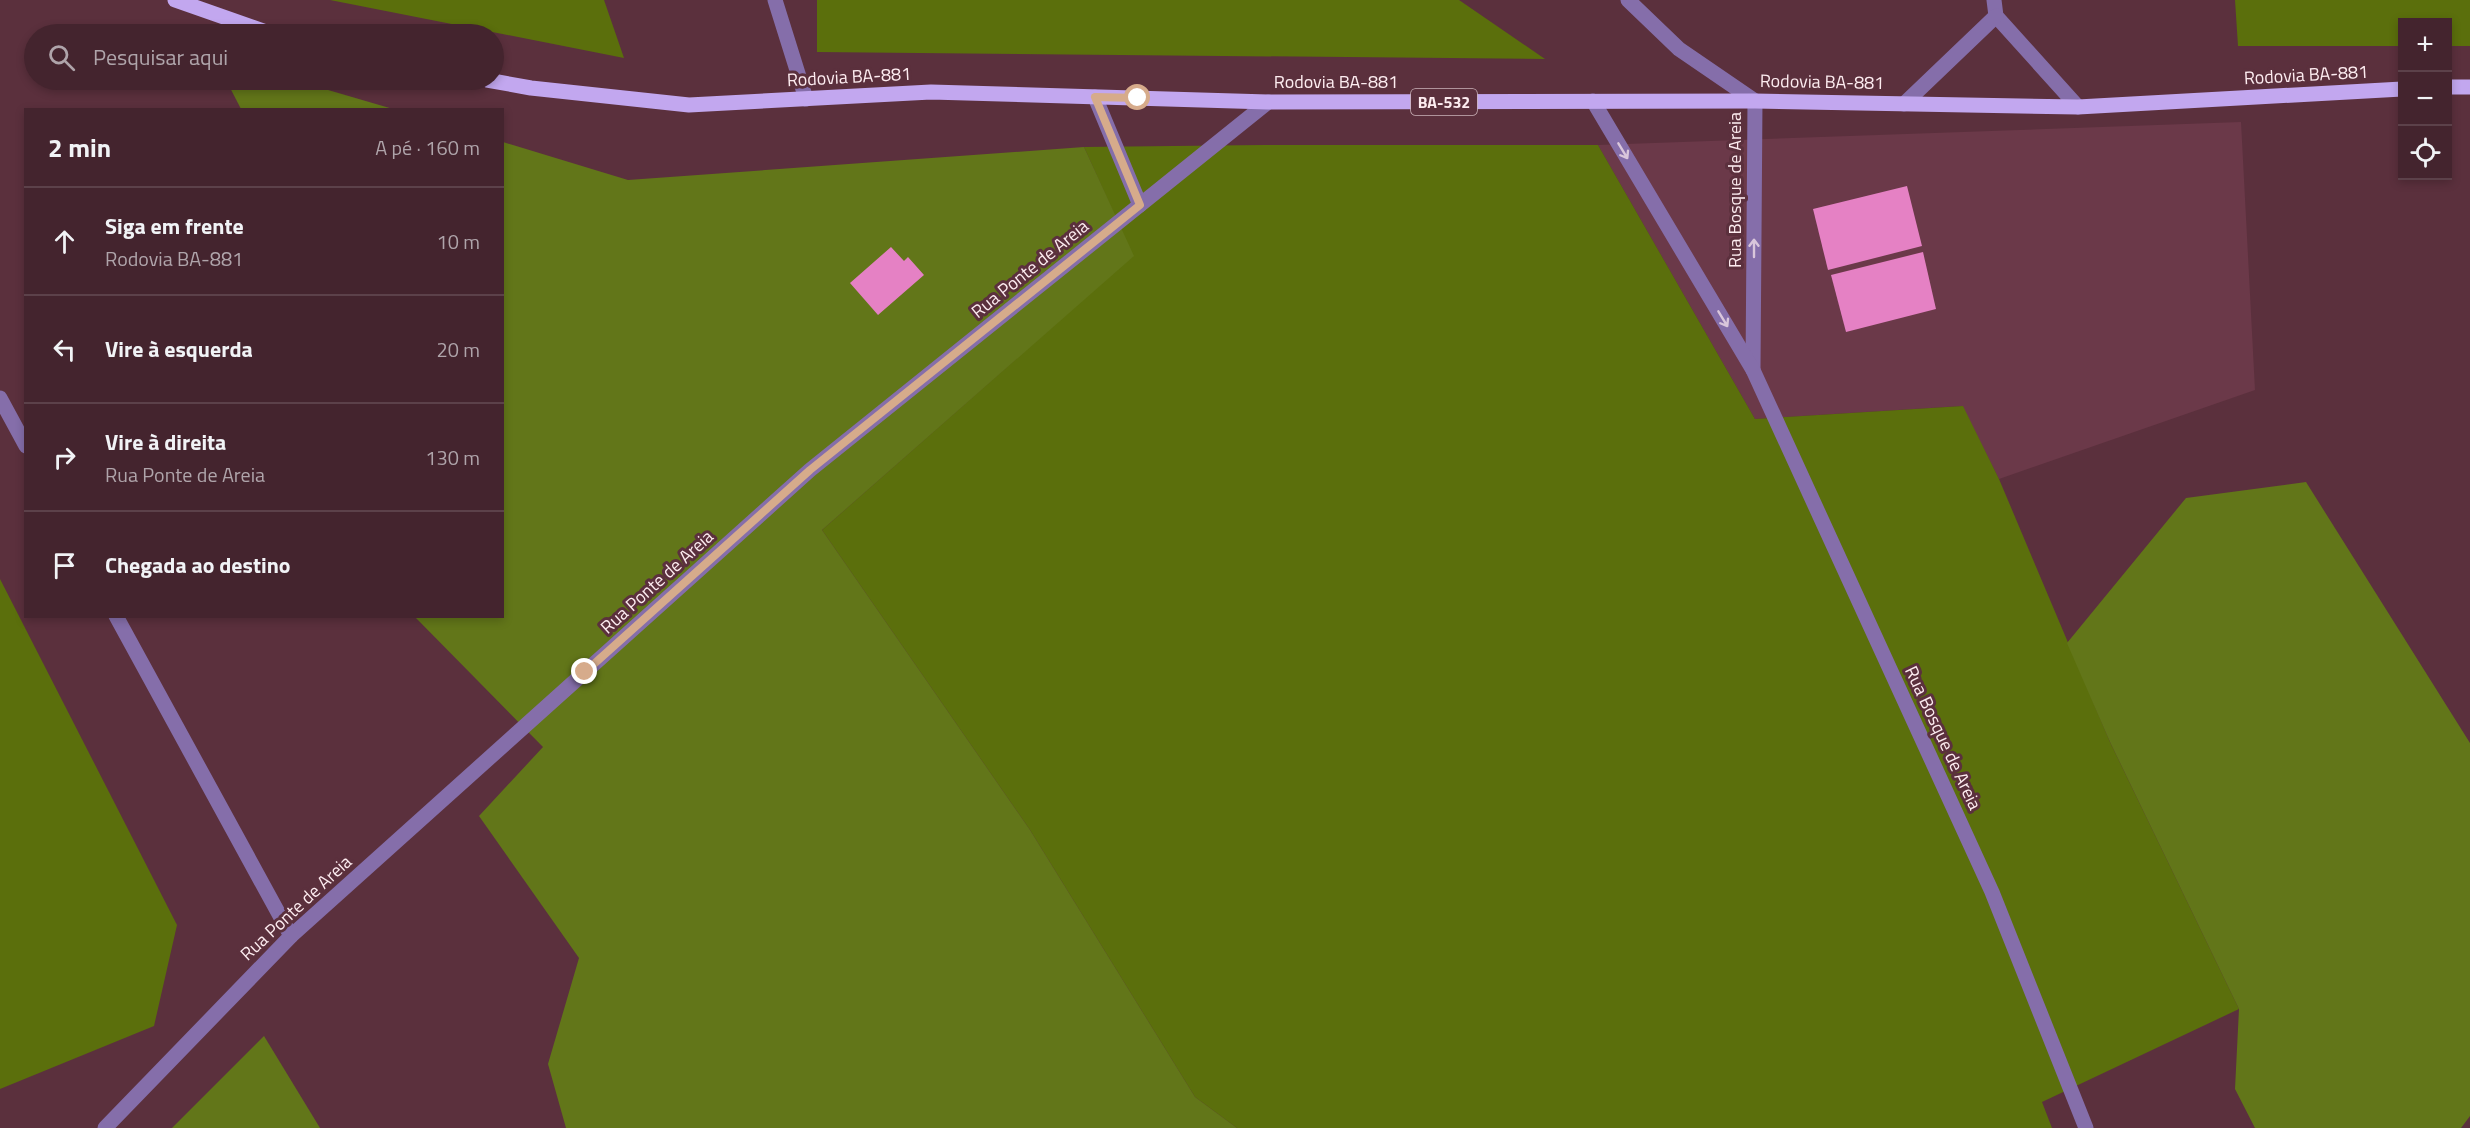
<!DOCTYPE html>
<html lang="pt">
<meta charset="utf-8">
<style>
body{margin:0;font-family:"Titillium Web",sans-serif;background:#4b2c36;color:#f1f3f6}
.controls{position:absolute;right:18px;top:18px;display:grid;overflow:hidden;border-radius:0px;box-shadow:0 3px 9px #0003}
.controls button{width:54px;height:54px;display:grid;place-items:center;padding:0;border:0;border-bottom:2px solid #5c414a;background:#44242e;color:#f1f3f6;font:30px sans-serif}
.stop{position:absolute;width:18px;height:18px;margin:-14px;border:4px solid #d6ab8b;border-radius:50%;background:#fff}
.stop.end{background:#d6ab8b;border-color:#fff;box-shadow:0 2px 6px #0008}
.list{margin:0;padding:0;list-style:none}
h2{display:flex;justify-content:space-between;align-items:center;height:78px;margin:0;padding:0 24px;font-size:26px}
h2 small{font-size:20px;font-weight:400;color:#afa4aa}
.list li{display:grid;grid-template-columns:39px 1fr auto;gap:18px;align-items:center;box-sizing:border-box;height:108px;padding:0 24px;border-top:2px solid #5c414a}
.list b{display:block;font-size:22px;white-space:nowrap}
.list p{margin:0;font-size:20px;white-space:nowrap;color:#afa4aa}
.list em{font-size:20px;font-style:normal;color:#afa4aa}
.icon{flex:none;width:33px;height:33px;fill:none;stroke:currentColor;stroke-width:2;stroke-linecap:round;stroke-linejoin:round}
.map{position:relative;flex:none;width:2470px;height:1128px;overflow:hidden}
.search{position:absolute;background:#44242e;box-shadow:0 3px 9px #0003;left:24px;top:24px;width:480px;height:66px;display:flex;align-items:center;gap:15px;box-sizing:border-box;padding:0 21px;border-radius:33px;color:#afa4aa;font-size:22px}
.panel{position:absolute;background:#44242e;box-shadow:0 3px 9px #0003;left:24px;top:108px;width:480px;height:510px;border-radius:0px}
.map>svg:first-child{display:block}
</style>
<div class="map">
<svg width="2470" height="1128" viewBox="0 0 2470 1128">
<rect width="100%" height="100%" fill="#5b303d"/>
<polygon fill="#6b3949" points="2241,122 2255,390 1999,479 1962,406 1755,419 1598,145"/>
<g fill="#5b6f0c">
<polygon points="330,0 604,0 624,58"/>
<polygon points="817,0 1459,0 1545,59 817,52"/>
<polygon points="2235,0 2470,0 2470,46 2448,46 2448,22 2402,22 2402,46 2238,46"/>
<polygon points="1263,145 1598,145 1755,419 1963,406 1999,479 2110,742 2239,1009 2042,1102 2052,1128 1237,1128 1195,1097 1030,830 822,530 1133,256 1084,147"/>
<polygon points="0,579 177,925 154,1026 0,1089"/>
</g>
<g fill="#627619">
<polygon points="226,80 294,80 393,109 241,109"/>
<polygon points="503,142 628,180 1084,147 1134,256 822,530 1030,830 1195,1097 1237,1128 566,1128 548,1064 579,958 479,816 543,747 415,617 502,616"/>
<polygon points="2306,482 2470,743 2470,1116 2461,1128 2255,1128 2235,1089 2239,1009 2110,742 2067,643 2186,498"/>
<polygon points="264,1036 320,1128 172,1128"/>
</g>
<g fill="#e581c4">
<polygon points="1907,186 1922,246 1828,270 1813,209"/>
<polygon points="891,247 904,261 908,257 924,275 878,315 850,283"/>
<polygon points="1923,252 1936,309 1846,332 1831,275"/>
</g>
<g fill="none" stroke-linecap="round" stroke-linejoin="round">
<g stroke="#856eaa" stroke-width="15">
<polyline points="775,0 806,99"/>
<polyline points="1628,0 1679,49 1755,101 1753,370"/>
<polyline points="1994,0 1996,16 2078,107"/>
<polyline points="1095,97 1140,205"/>
<polyline points="1593,101 1753,370 1992,892 2086,1128"/>
<polyline points="1904,104 1996,16"/>
<polyline points="0,398 26,446"/>
<polyline points="116,616 291,936"/>
<polyline points="105,1128 291,936 810,470 1268,102"/>
</g>
<g stroke="#c2a7ef" stroke-width="15">
<polyline points="175,0 272,34"/>
<polyline points="487,80 531,88 689,105 931,92 1268,102 1755,101 2078,107 2402,89"/>
<polyline points="2448,87 2470,87"/>
</g>
</g>
<defs><path id="oneway-shaft" d="M-6 0H5M1.5-3L5.5 0L1.5 3" fill="none" stroke-width="1.6" stroke-linecap="round" stroke-linejoin="round" transform="scale(1.5)"/></defs>
<g stroke="#d9c6db">
<use href="#oneway-shaft" transform="translate(1623 151) rotate(59)"/>
<use href="#oneway-shaft" transform="translate(1754 248) rotate(-90)"/>
<use href="#oneway-shaft" transform="translate(1723 319) rotate(59)"/>
</g>
<g fill="none" stroke-linecap="round" stroke-linejoin="round">
<polyline stroke="#d6ab8b" stroke-width="8" points="585,672 810,470 1140,205 1095,97 1138,98"/>
</g>
<g text-anchor="middle" stroke-width="6" stroke-linejoin="round" paint-order="stroke">
<rect fill="#5b303d" stroke="#ccb4ba" stroke-width="1.5" x="1411" y="89" width="66" height="26" rx="4.5"/>
<g font-size="16" font-weight="bold" fill="#fdecf0">
<text x="1444" y="108">BA-532</text>
</g>
<g font-size="18" fill="#fdecf0" stroke="#5b303d">
<text transform="translate(2306 75) rotate(-3)" y="6">Rodovia BA-881</text>
<text transform="translate(849 77) rotate(-3)" y="6">Rodovia BA-881</text>
<text x="1336" y="88">Rodovia BA-881</text>
<text transform="translate(1822 82) rotate(1)" y="6">Rodovia BA-881</text>
<text transform="translate(1735 190) rotate(-90)" y="6">Rua Bosque de Areia</text>
<text transform="translate(1030 269) rotate(-39)" y="6">Rua Ponte de Areia</text>
<text transform="translate(657 582) rotate(-42)" y="6">Rua Ponte de Areia</text>
<text transform="translate(1943 738) rotate(65)" y="6">Rua Bosque de Areia</text>
<text transform="translate(296 908) rotate(-43)" y="6">Rua Ponte de Areia</text>
</g>
</g>
</svg>
<div class="controls">
<button>+</button>
<button>−</button>
<button><svg class="icon" aria-label="locate" viewBox="0 0 24 24"><circle cx="12" cy="12" r="6"/><path d="M12 2v4M12 18v4M2 12h4M18 12h4"/></svg></button>
</div>
<div class="stop" style="left:1138px;top:98px"></div>
<div class="stop end" style="left:585px;top:672px"></div>
<div class="search"><svg class="icon" aria-label="search" viewBox="0 0 24 24"><circle cx="10" cy="10" r="6"/><path d="M15 15l6 6"/></svg>Pesquisar aqui</div>
<section class="panel">
<h2>2 min<small>A pé · 160 m</small></h2>
<ul class="list">
<li><svg class="icon" aria-label="ahead" viewBox="0 0 24 24"><path d="M12 20V5M6 11l6-6 6 6"/></svg><div><b>Siga em frente</b><p>Rodovia BA-881</p></div><em>10 m</em></li>
<li><svg class="icon" aria-label="left" viewBox="0 0 24 24"><path d="M17 20v-9H6M10 6l-5 5 5 5"/></svg><div><b>Vire à esquerda</b></div><em>20 m</em></li>
<li><svg class="icon" aria-label="right" viewBox="0 0 24 24"><path d="M7 20v-9h11M14 6l5 5-5 5"/></svg><div><b>Vire à direita</b><p>Rua Ponte de Areia</p></div><em>130 m</em></li>
<li><svg class="icon" aria-label="arrive" viewBox="0 0 24 24"><path d="M6 21V4h12l-3 4 3 4H6"/></svg><div><b>Chegada ao destino</b></div></li>
</ul>
</section>
</div>
